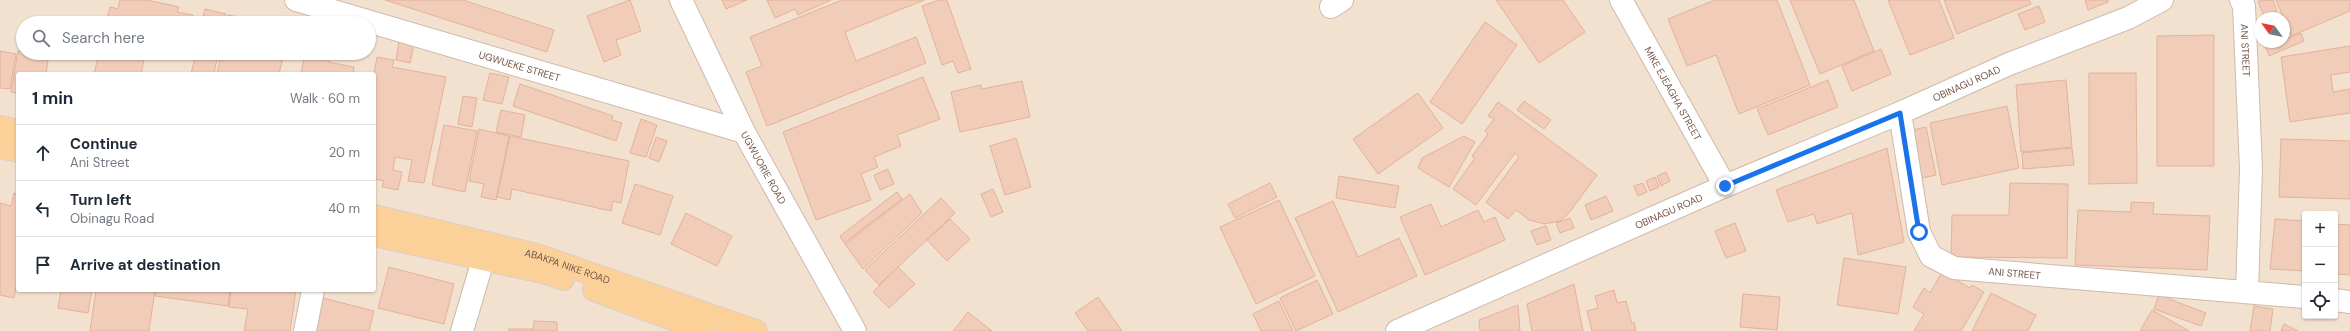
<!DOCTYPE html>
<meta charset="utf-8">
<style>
body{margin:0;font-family:"DM Sans",sans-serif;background:#f2f2f3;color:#1f2937}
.controls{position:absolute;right:12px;bottom:12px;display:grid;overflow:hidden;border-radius:4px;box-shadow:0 1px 3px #0004}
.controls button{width:36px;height:36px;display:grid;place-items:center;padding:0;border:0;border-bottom:1px solid #e0e1e3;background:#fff;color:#1f2937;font:20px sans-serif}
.compass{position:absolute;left:2254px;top:12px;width:36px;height:36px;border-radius:50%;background:#fff;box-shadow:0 1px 3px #0004;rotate:303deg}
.stop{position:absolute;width:12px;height:12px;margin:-9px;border:3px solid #1a73e8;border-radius:50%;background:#fff}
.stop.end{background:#1a73e8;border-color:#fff;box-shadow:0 1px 4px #0008}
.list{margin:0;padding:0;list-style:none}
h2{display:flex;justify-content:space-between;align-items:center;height:52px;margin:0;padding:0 16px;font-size:17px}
h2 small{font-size:13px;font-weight:400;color:#747a83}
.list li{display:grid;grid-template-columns:26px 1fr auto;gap:12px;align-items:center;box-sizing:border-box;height:56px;padding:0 16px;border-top:1px solid #e0e1e3}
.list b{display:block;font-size:15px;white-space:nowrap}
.list p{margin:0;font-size:13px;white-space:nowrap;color:#747a83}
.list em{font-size:13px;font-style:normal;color:#747a83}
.icon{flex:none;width:22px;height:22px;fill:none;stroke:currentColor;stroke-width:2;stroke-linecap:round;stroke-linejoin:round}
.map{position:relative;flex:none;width:2350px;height:331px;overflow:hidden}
.search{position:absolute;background:#fff;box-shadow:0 1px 3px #0004;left:16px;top:16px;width:360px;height:44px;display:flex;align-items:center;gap:10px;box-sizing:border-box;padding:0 14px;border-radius:22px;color:#747a83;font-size:15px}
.panel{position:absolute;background:#fff;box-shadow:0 1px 3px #0004;left:16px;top:72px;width:360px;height:220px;border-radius:4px}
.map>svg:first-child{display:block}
</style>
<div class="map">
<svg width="2350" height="331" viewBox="0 0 2350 331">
<rect width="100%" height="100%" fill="#fcf0e1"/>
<path fill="#f3e1d0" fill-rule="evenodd" d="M0,0H2350V331H0ZM2260,18H2284V42H2260ZM23,23H369V53H23ZM18,74H374V290H18ZM2305,214H2335V316H2305Z"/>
<g fill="#f1ccb9" stroke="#e3b299">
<polygon points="120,0 147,0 179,7 177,12 193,15 191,23 106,23 110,7 118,9"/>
<polygon points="385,0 463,0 554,30 547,52"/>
<polygon points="630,0 641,31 616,40 621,55 604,62 587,16"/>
<polygon points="722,0 747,0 726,9"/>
<polygon points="767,0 831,0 798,15 795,9 775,18"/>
<polygon points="842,0 924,0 845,32 856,61 916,37 926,63 767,126 746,72 762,66 750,37"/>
<polygon points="939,0 947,0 971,69 958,73 953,61 942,65 922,6"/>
<polygon points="1496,0 1563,0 1585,32 1539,63"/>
<polygon points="1715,0 1777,0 1810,85 1739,114 1716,55 1687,66 1668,19"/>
<polygon points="1790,0 1854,0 1874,51 1820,74"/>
<polygon points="1888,0 1939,0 1954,38 1910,55"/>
<polygon points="1944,0 2029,0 2031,4 1957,34"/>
<polygon points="2085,0 2108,0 2108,2 2088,10"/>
<polygon points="2273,0 2277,11 2264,16 2258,1"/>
<polygon points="2276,0 2350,0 2350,11 2291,36"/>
<polygon points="2039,6 2045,22 2025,30 2018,14"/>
<polygon points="205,9 226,14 224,23 202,23"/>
<polygon points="228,15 269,23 227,23"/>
<polygon points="1485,22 1517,45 1462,124 1430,102"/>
<polygon points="2284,26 2289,38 2301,33 2304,41 2269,56 2264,42 2284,42"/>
<polygon points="2214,35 2214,166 2157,166 2157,36"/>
<polygon points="399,42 414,44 410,63 396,60"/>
<polygon points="2350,46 2350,72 2331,75 2333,92 2350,89 2350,113 2290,122 2281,57"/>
<polygon points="1881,49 1891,74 1852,91 1842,66"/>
<polygon points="0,51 16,54 10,89 0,88"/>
<polygon points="18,51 49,53 46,74 18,74 18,93 11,92"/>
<polygon points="99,53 113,53 144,60 141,74 94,74"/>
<polygon points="196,53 218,53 214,74 191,74"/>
<polygon points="221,53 284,53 279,74 217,74"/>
<polygon points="305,53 330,53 328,62 354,67 353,74 301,74"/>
<polygon points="377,57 394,60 392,67 446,77 424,183 408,181 412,160 395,157 393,170 402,172 398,190 382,187 384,181 374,179 374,74"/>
<polygon points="490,73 509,77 502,104 483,100"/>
<polygon points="2089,73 2136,73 2137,183 2089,184"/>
<polygon points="923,77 940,119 897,135 901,146 874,157 878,167 861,174 871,200 816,220 783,132"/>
<polygon points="1828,80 1838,107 1768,135 1757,109"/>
<polygon points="2066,80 2072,147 2021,152 2016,85"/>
<polygon points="1022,81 1030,117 960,132 951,92 981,85 982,89"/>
<polygon points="520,84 613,116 612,120 622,123 616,141 513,106"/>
<polygon points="1418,93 1443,128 1378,174 1353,139"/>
<polygon points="463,96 477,98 472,127 458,124"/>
<polygon points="1524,101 1551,120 1544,129 1517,110"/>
<polygon points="1498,102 1597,175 1569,213 1560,221 1544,224 1529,220 1516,210 1508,219 1486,202 1519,157 1515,153 1476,205 1453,189 1475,158 1472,156 1488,134 1485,131 1494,119 1488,116"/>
<polygon points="2007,106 2019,168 1942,185 1930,123"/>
<polygon points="501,110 525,115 521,137 496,132"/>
<polygon points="641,119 657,125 646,157 630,153"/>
<polygon points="444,125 477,131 465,192 432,185"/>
<polygon points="1926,127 1936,175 1918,179 1908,131"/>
<polygon points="479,129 509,136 496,200 481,197 484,184 469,181"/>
<polygon points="510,136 629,161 621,203 613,201 611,211 512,189 510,200 497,197"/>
<polygon points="1464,136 1475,142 1449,187 1418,168 1422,158"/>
<polygon points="656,137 667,141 659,162 649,158"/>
<polygon points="1016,138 1031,187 1005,195 990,146"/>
<polygon points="2281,139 2350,141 2350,199 2279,197"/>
<polygon points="1887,148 1904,242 1858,255 1852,213 1817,224 1814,214 1788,222 1776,190"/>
<polygon points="2072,148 2074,165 2023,169 2022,153"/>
<polygon points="888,169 894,184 880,190 874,175"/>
<polygon points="1666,172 1670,181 1661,186 1657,176"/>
<polygon points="1339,176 1399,186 1395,208 1336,198"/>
<polygon points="1655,177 1659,187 1650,191 1646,181"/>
<polygon points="1270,183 1277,197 1235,218 1228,204"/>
<polygon points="1643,183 1647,192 1638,196 1634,186"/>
<polygon points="2010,183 2068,184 2067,258 1951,257 1952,215 2009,215"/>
<polygon points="635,184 673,196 660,235 622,223"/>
<polygon points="993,189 1003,212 991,217 981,194"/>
<polygon points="897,192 902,199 844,243 840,236"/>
<polygon points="14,193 18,194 18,278 14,298 0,295 0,203 11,206"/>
<polygon points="910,194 922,213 863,269 845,244"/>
<polygon points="1606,196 1613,211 1591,220 1585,205"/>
<polygon points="941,198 955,213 879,285 865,270"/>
<polygon points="1279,200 1315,276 1256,304 1220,227"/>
<polygon points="1333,201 1358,257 1399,238 1417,276 1338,312 1295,218"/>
<polygon points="2131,202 2154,203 2153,214 2210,216 2207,270 2075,265 2078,210 2131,212"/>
<polygon points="1431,204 1441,227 1478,210 1484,222 1495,217 1505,240 1425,275 1400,217"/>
<polygon points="686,213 732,236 717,266 671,244"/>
<polygon points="1570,218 1574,228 1560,233 1556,223"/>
<polygon points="950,219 970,239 947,261 927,240"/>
<polygon points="2275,219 2305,221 2305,271 2270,269"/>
<polygon points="1735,223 1746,251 1726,258 1715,231"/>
<polygon points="2335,224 2350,225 2350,275 2335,274"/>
<polygon points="1546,226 1551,240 1537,245 1531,231"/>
<polygon points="1844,258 1906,267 1898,314 1837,305"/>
<polygon points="389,267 454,284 444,324 378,308"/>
<polygon points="898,267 915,284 889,308 873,292"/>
<polygon points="1942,272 1970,288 1972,285 1984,292 1961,331 1914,331 1924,314 1913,307 1924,288 1930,293"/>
<polygon points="1317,280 1333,314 1296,331 1280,298"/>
<polygon points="1574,284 1583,331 1532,331 1527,304"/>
<polygon points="61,290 92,290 88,313 58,308"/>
<polygon points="96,290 155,290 149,331 90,331"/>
<polygon points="156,290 230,290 228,306 155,296"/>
<polygon points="231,290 296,290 290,331 244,331 248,309 229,307"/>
<polygon points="1614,290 1617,303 1626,301 1632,324 1634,322 1636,331 1592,331 1587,311 1598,308 1595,296"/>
<polygon points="1991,293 2036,315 2028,331 1972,331"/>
<polygon points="1743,294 1780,297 1777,330 1740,327"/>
<polygon points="2159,295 2206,313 2201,326 2154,309"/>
<polygon points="1098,297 1122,331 1088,331 1075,313"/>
<polygon points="323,298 374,311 369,331 314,331"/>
<polygon points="1279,301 1293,331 1261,331 1253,314"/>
<polygon points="1518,305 1520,331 1480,331 1479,320"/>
<polygon points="2254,306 2273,309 2270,331 2250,331"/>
<polygon points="2152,310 2189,331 2140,331"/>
<polygon points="968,312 992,331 953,331"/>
<polygon points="534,321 557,322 557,331 533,331"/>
<polygon points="2284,324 2298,331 2281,331"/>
<rect x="509" y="329" width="23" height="2"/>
</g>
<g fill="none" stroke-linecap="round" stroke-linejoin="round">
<g stroke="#cfb9ab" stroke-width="24">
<g id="minor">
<path id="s1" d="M296,0L744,132"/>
<path id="s2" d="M681,0L744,132L855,331"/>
<path id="s3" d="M1621,0L1725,186"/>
<path id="s4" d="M2241,0L2244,6L2251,169L2247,292"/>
<polyline points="1331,7 1342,0"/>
<path id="s5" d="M1900,113L1919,232L1931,256L1954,268L2305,297"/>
<polyline points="2335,300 2350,302"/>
<polyline points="305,331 313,290"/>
<polyline points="462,331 483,260"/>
<path id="s6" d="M1397,331L1725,186L1900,113L2009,64L2128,18L2162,0"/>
</g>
</g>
<g stroke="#d8cfcc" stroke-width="24">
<g id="major">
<polyline points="0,127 18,131"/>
<polyline points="0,147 18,151"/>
<path id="s7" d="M374,216L537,255L756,331"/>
<polyline points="374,235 547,273 563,279"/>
<polyline points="594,290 704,331"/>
</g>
</g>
<use href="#minor" stroke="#fff" stroke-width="22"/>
<use href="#major" stroke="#fbd199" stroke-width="22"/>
</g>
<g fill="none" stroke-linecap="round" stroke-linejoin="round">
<polyline stroke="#1a73e8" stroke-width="5" points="1725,186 1900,113 1919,232"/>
</g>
<g text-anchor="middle" stroke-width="3.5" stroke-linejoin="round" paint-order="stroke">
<g font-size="10" fill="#735548" stroke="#fff4e7">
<text dy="4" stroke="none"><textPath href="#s4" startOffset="51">ANI STREET</textPath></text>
<text dy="4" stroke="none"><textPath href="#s1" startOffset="233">UGWUEKE STREET</textPath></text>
<text dy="4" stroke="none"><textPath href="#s6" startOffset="621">OBINAGU ROAD</textPath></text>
<text dy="4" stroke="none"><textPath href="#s3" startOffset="107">MIKE EJEAGHA STREET</textPath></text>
<text dy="4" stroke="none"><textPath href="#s2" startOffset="187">UGWUORIE ROAD</textPath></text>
<text dy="4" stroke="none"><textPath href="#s6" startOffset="297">OBINAGU ROAD</textPath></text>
<text dy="4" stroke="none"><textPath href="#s7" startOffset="200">ABAKPA NIKE ROAD</textPath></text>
<text dy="4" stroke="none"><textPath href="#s5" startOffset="234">ANI STREET</textPath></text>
</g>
</g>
</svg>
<div class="controls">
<button>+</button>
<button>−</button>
<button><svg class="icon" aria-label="locate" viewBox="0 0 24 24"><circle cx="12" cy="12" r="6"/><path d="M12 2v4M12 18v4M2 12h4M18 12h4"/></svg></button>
</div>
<svg class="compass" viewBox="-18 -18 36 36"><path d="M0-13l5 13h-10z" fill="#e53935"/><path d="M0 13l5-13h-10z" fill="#747a83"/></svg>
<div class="stop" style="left:1919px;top:232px"></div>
<div class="stop end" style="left:1725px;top:186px"></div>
<div class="search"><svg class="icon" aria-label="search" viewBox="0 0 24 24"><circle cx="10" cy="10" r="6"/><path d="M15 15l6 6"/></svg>Search here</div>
<section class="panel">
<h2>1 min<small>Walk · 60 m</small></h2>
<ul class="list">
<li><svg class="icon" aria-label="ahead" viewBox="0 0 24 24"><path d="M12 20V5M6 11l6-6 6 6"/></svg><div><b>Continue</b><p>Ani Street</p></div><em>20 m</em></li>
<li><svg class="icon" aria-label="left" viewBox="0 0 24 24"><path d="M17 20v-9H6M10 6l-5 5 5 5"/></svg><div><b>Turn left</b><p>Obinagu Road</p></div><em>40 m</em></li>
<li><svg class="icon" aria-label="arrive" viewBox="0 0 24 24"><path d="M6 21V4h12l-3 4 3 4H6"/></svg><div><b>Arrive at destination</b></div></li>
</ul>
</section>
</div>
